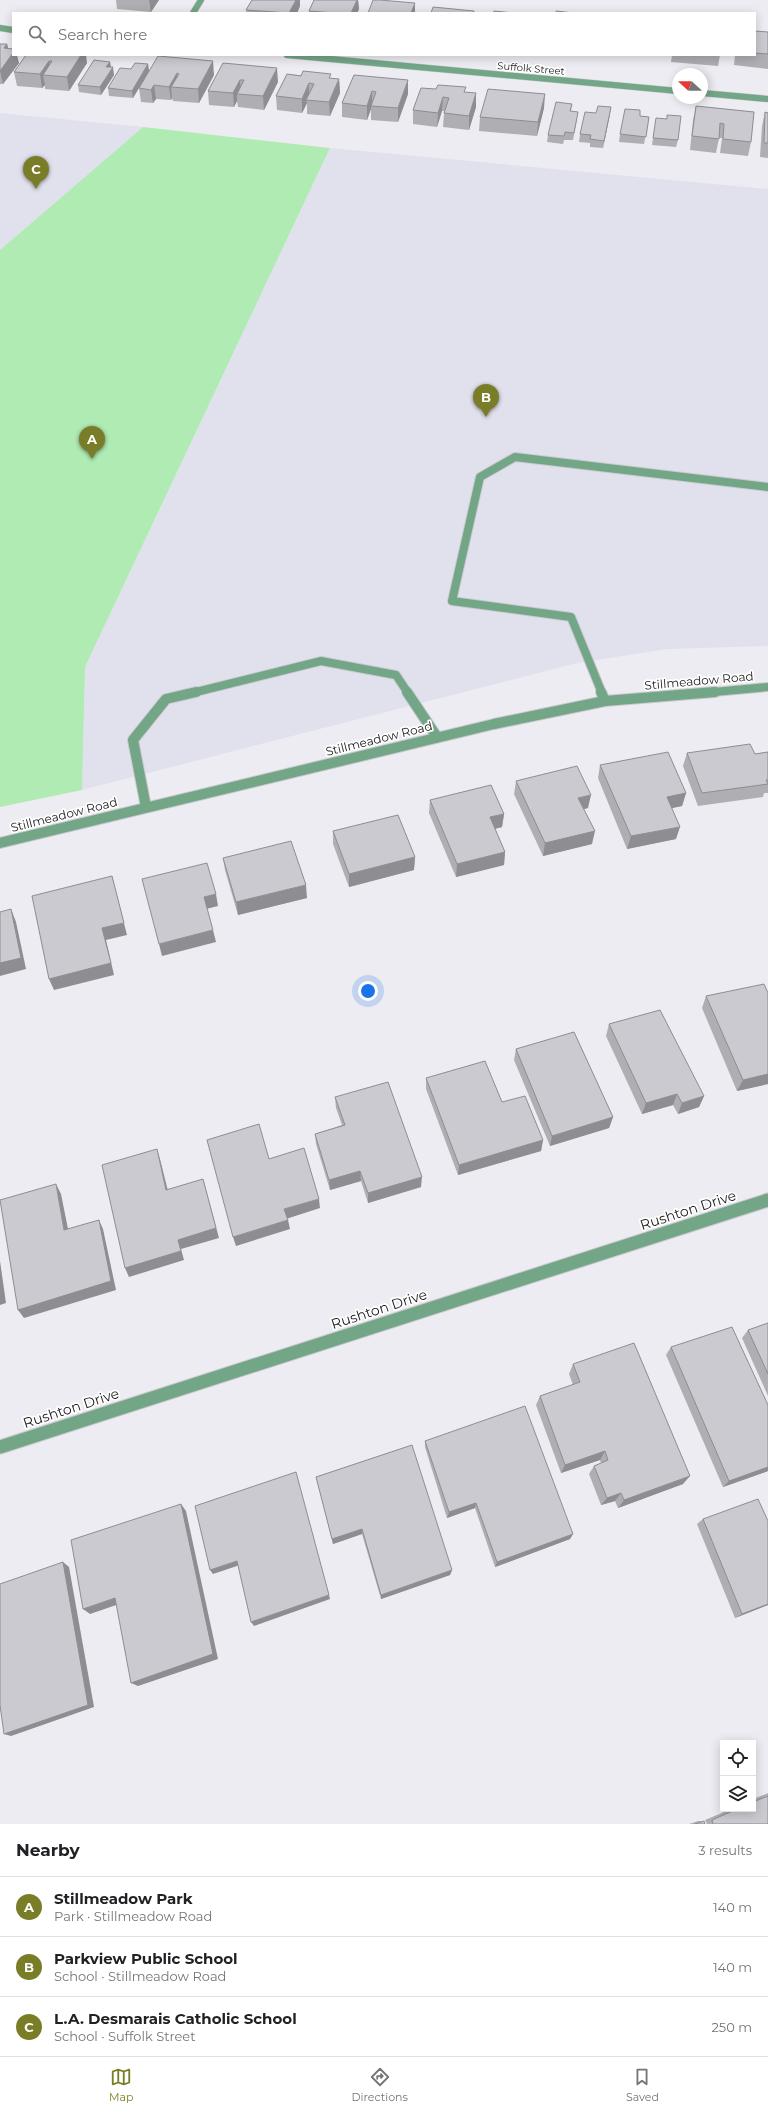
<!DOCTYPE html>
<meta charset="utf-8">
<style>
body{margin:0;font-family:Montserrat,sans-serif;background:#f6f6f6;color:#202124}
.controls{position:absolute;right:12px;bottom:12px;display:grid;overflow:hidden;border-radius:0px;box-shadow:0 2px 10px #0003}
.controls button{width:36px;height:36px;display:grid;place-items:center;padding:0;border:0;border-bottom:1px solid #e0e0e0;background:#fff;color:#202124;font:20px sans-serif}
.compass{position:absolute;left:672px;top:68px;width:36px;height:36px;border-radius:50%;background:#fff;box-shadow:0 2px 10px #0003;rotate:291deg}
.you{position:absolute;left:368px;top:991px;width:14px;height:14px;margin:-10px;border:3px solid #fff;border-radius:50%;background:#1a73e8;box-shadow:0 0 0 6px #1a73e833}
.badge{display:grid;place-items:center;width:26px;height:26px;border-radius:50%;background:#7a7d27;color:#fff;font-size:13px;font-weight:700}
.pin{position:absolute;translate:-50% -33px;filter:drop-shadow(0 1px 2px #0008)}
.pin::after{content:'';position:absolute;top:21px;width:14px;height:12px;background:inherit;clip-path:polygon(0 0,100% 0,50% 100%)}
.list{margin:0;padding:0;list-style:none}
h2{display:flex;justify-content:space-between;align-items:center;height:52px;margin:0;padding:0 16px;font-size:17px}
h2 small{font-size:13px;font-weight:400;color:#757577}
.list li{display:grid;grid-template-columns:26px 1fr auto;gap:12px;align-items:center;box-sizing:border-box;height:60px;padding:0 16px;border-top:1px solid #e0e0e0}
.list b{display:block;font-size:15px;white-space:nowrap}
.list p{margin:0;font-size:13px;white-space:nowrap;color:#757577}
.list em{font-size:13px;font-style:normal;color:#757577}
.icon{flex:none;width:22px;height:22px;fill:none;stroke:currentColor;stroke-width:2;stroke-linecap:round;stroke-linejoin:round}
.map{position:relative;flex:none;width:768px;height:1824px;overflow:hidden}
.search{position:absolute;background:#fff;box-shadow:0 2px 10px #0003;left:12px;right:12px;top:12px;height:44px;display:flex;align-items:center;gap:10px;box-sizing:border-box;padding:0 14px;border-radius:0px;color:#757577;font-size:15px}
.sheet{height:232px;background:#fff}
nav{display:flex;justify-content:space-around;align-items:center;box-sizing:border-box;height:56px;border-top:1px solid #e0e0e0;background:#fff;font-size:11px;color:#757577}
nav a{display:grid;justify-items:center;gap:2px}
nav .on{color:#7a7d27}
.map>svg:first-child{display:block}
</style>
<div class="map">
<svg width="768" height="1824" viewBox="0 0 768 1824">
<rect width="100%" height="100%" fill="#ececf2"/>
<g fill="#e1e1ee">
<polygon points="0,113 143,127 0,250"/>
<polygon points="330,148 768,189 768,646 668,649 577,663 82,790 85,667"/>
</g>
<polygon fill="#b0ebb4" points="143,127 330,148 85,667 82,790 0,807 0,250"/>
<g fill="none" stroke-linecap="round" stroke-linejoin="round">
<g stroke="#cacad0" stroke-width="10">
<g id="service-far1">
<polyline points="192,693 321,661 396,675 408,693"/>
<polyline points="602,693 571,617 452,601 480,477 515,457 768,487"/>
</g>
</g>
<g stroke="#cacad0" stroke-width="12">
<g id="service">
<polyline points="407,692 437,737"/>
<polyline points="601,692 605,701"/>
<polyline points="146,807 133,740 166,699 196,692"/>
</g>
</g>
<g stroke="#cacad0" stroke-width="7">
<g id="minor-far3">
<polyline points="193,13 201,0"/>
<polyline points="0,28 13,30"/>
<polyline points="287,55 678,91"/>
<polyline points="702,93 768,99"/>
</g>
</g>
<g stroke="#cacad0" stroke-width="10">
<polyline id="minor-far2" points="703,693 768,687"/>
</g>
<g stroke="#cacad0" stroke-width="12">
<polyline id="minor-far1" points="0,843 494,724 605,701 715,692"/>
</g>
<g stroke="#cacad0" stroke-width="15">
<polyline id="minor" points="0,1447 768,1200"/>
</g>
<use href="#service-far1" stroke="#73a687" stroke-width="8"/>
<use href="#service" stroke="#73a687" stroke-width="10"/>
<use href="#minor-far3" stroke="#73a687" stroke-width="6"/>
<use href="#minor-far2" stroke="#73a687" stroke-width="8"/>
<use href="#minor-far1" stroke="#73a687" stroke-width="10"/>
<use href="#minor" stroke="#73a687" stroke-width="13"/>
</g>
<g fill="#aeaeb3">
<polygon points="116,0 159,0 151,12 117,9"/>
<polygon points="252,0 300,0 300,6 297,13 247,13 246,10"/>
<polygon points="314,0 358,0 359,9 357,13 309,13 309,11"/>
<polygon points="755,31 768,32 768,69 734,65 735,55 755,55"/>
<polygon points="0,44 7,44 8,48 19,63 3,84 0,84"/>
<polygon points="26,55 87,63 69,91 45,89 45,85 42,88 17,86 14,72"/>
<polygon points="672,55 720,55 718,66 671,62"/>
<polygon points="110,62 111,67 114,75 101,95 79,92 78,85"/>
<polygon points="223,63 278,82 264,110 238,107 237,101 234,107 209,105 208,91"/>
<polygon points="148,64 149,71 214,75 199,103 173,101 172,98 171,100 156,99 153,103 141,102 139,88 133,98 109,96 108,88 131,69"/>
<polygon points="287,74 339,79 340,93 330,116 307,114 307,103 302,113 277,110 276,96"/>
<polygon points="354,75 408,94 398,122 371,120 371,109 367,120 342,117 342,103"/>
<polygon points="421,88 466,92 476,107 469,130 443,127 444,113 444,111 442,111 437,127 413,124 413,110"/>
<polygon points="572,104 571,111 577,119 573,140 564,140 563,144 547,142 548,135"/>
<polygon points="696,106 754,112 751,142 748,156 720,153 722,138 719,138 716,153 690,150 693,120"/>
<polygon points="544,108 537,136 479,131 480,117"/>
<polygon points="765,112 768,113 768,158 760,157 762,126"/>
<polygon points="610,114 603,148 590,147 590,143 579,142 580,134"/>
<polygon points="640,116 649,117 644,144 619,142 620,134"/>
<polygon points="656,118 678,140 676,147 652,145"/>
<polygon points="768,752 768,793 764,793 763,797 698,806 683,766 687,753 755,754"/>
<polygon points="600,765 686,793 682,806 672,808 676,839 627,849 598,778"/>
<polygon points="516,781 588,808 584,809 592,844 543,856 514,794"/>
<polygon points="430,800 504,814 502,827 495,829 505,852 504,865 456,877 429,813"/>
<polygon points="333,831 415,857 414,870 349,887 333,844"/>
<polygon points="223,858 307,898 238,915 225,870"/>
<polygon points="768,993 768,1084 737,1091 702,1008 706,996"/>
<polygon points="609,1024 704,1096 699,1107 678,1114 673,1105 642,1114 606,1036"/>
<polygon points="516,1049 613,1117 609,1128 550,1146 514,1060"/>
<polygon points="426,1078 502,1102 543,1140 541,1151 458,1175 426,1089"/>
<polygon points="335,1097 421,1187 368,1203 361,1181 330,1190 316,1144 315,1134 342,1125 336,1108"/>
<polygon points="768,1323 768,1396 742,1338 748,1330"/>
<polygon points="671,1347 768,1471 723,1487 666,1355"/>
<polygon points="573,1364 683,1484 618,1508 615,1501 601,1505 589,1474 594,1466 601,1463 600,1460 561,1473 536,1405 540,1396 573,1385 569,1374"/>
<polygon points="425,1441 573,1534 570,1539 495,1567 475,1508 447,1518 425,1447"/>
<polygon points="316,1477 452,1570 450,1575 381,1599 362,1534 333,1544"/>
<polygon points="703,1519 768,1605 735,1618 697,1524"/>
<polygon points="768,1793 768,1824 707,1824 705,1820 731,1809 753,1809 753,1799 766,1794"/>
<polygon points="698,1821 704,1821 705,1824 689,1824"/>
</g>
<g fill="#8d8d92">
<polygon points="149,0 159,0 151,12"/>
<polygon points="296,0 300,0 300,6 297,13 289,13"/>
<polygon points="357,0 358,0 359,9 357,13 351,13"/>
<polygon points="415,3 415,13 411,13"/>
<polygon points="7,44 10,58 13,53 13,55 17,55 19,63 3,84 0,71 4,48"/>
<polygon points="81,55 86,55 87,63 69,91 67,77"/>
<polygon points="49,61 52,75 43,75 45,85 42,88 40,74"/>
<polygon points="213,61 214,75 199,103 198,89"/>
<polygon points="110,62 111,69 106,67"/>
<polygon points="148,64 149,71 133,98 132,91"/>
<polygon points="113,67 114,75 101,95 100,87"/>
<polygon points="277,68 278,82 264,110 263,96"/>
<polygon points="177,73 178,87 171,87 172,98 171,100 169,87"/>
<polygon points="339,79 340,93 330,116 329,102"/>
<polygon points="240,80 241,94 237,94 237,101 234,107 233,93"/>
<polygon points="408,80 408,94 398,122 398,108"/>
<polygon points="309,83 309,97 306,100 307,103 302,113 302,99"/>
<polygon points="154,85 156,99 153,103 151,90"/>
<polygon points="372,91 372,105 371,106 371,109 367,120 367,106"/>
<polygon points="476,93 476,107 469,130 469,116"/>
<polygon points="545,94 544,108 537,136 538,122"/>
<polygon points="443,97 442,111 437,127 438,113"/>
<polygon points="611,107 610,114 603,148 604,141"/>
<polygon points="686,793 682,806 663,810 667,797"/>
<polygon points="591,795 588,808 576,811 578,798"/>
<polygon points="504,814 502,827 489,830 490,817"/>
<polygon points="680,827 676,839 627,849 631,836"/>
<polygon points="595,831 592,844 543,856 545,843"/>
<polygon points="505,852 504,865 456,877 457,864"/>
<polygon points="415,857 414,870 349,887 349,874"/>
<polygon points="112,876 127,935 106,940 114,975 54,990 49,979 102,928"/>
<polygon points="306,885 307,898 238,915 236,902"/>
<polygon points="216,894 218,906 206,909 204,897"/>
<polygon points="11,909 16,922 26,969 0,976 0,963"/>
<polygon points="213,930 216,942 162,956 159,944"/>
<polygon points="768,1074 768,1084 737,1091 743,1080"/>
<polygon points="677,1094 673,1105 642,1114 646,1103"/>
<polygon points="704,1096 699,1107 678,1114 682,1103"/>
<polygon points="613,1117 609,1128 550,1146 552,1136"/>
<polygon points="543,1140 541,1151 458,1175 459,1165"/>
<polygon points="157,1149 160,1159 170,1199 166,1190"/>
<polygon points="360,1171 361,1181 330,1190 329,1180"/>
<polygon points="422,1177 421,1187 368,1203 368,1193"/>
<polygon points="203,1179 219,1238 181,1249 184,1260 129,1277 125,1268 178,1240"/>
<polygon points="56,1184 61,1194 70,1239 64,1230"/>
<polygon points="319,1199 320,1208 286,1219 284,1209"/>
<polygon points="99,1220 103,1229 116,1290 24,1318 18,1310"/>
<polygon points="288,1220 290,1229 236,1246 233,1237"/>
<polygon points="0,1261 6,1303 0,1305"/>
<polygon points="605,1451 600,1460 561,1473 565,1465"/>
<polygon points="768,1467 768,1471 723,1487 729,1481"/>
<polygon points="690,1476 683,1484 618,1508 624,1500"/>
<polygon points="621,1493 615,1501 601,1505 607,1498"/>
<polygon points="476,1503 475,1508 447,1518 449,1512"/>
<polygon points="181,1504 186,1511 218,1659 138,1686 131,1683"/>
<polygon points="362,1529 362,1534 333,1544 332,1539"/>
<polygon points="573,1534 570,1539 495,1567 497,1562"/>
<polygon points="237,1561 240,1565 213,1574 210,1570"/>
<polygon points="63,1562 69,1567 94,1707 11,1736 4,1734"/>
<polygon points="452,1570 450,1575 381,1599 381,1595"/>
<polygon points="329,1595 330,1599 254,1626 251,1622"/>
<polygon points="115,1598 122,1603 90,1614 83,1609"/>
<polygon points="768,1604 768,1605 735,1618 742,1614"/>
</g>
<g fill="#cacad0" stroke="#8d8d92">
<polygon points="252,0 296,0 289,13 246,10"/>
<polygon points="314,0 357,0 351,13 335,13 309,11"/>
<polygon points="373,0 380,0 415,3 411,13 368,13"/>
<polygon points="433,7 474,11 474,13 431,13"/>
<polygon points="494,11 514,13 493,13"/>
<polygon points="556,11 574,13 556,13"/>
<polygon points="755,31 768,32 768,54 755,53"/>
<polygon points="0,44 7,44 4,48 13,49 13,53 0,71"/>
<polygon points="26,55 81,55 67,77 43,75 52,61 49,61 40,74 14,72"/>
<polygon points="158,56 213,61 198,89 171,87 179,74 177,73 169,87 154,85 151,90 139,88"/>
<polygon points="94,60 110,62 106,67 113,67 100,87 78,85"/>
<polygon points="135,63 148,64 132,91 108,88 120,68 131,69"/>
<polygon points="223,63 277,68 263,96 237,94 244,80 240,80 233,93 208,91"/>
<polygon points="303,71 331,74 329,78 339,79 329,102 306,100 314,84 309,83 302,99 276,96 287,74 301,76"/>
<polygon points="354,75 408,80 398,108 371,106 376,92 372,91 367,106 342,103"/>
<polygon points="438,85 466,87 464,92 476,93 469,116 444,113 449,98 443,97 438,113 413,110 421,88 436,89"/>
<polygon points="488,89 545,94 538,122 480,117"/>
<polygon points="556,102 572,104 570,111 578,112 574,133 565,132 564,136 548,135"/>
<polygon points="598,106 611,107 604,141 590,139 591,135 580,134 585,112 596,113"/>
<polygon points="696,106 754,112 751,142 723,139 724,124 720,123 719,139 692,136"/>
<polygon points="625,109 640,110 640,116 649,117 646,137 620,134"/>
<polygon points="765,112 768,113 768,143 764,143"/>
<polygon points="667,115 681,116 678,140 653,138 656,118 667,119"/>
<polygon points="750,744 755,754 768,752 768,780 766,780 768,784 702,793 687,753"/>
<polygon points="668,752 686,793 667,797 680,827 631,836 600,765"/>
<polygon points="577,766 591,795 578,798 595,831 545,843 516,781"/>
<polygon points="491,785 504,814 490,817 505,852 457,864 430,800"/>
<polygon points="398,815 415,857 349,874 333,831"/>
<polygon points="291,841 306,885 236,902 223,858"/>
<polygon points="207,863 216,894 204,897 213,930 159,944 142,879"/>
<polygon points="112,876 124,923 102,928 111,963 49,979 32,896"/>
<polygon points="11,909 21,958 0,963 0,912"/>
<polygon points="764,984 768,993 768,1074 743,1080 706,996"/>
<polygon points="660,1010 704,1096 682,1103 677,1094 646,1103 609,1024"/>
<polygon points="574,1032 613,1117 552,1136 516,1049"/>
<polygon points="485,1061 502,1102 525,1096 543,1140 459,1165 426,1078"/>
<polygon points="388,1082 422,1177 368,1193 360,1171 329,1180 315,1134 345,1125 335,1097"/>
<polygon points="259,1124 269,1159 304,1148 319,1199 284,1209 288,1220 233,1237 207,1140"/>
<polygon points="157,1149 166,1190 203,1179 216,1228 178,1240 181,1251 125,1268 102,1165"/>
<polygon points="56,1184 64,1230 99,1220 111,1281 18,1310 0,1200"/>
<polygon points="768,1323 768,1374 748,1330"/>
<polygon points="732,1327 768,1405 768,1467 729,1481 671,1347"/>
<polygon points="634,1343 690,1476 624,1500 621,1493 607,1498 594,1466 608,1460 605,1451 565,1465 540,1396 580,1382 573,1364"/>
<polygon points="525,1406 573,1534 497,1562 476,1503 449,1512 425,1441"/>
<polygon points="412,1445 452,1570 381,1595 362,1529 332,1539 316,1477"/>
<polygon points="296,1472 329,1595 251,1622 237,1561 210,1570 195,1506"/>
<polygon points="758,1499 768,1521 768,1604 742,1614 703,1519"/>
<polygon points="181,1504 213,1654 131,1683 115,1598 83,1609 71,1540"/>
<polygon points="63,1562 88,1705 4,1734 0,1705 0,1584"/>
<polygon points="768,1796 768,1824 713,1824 712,1820 737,1809 753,1809 753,1802"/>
<polygon points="704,1821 705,1824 695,1824"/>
</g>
<g text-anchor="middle" stroke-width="3.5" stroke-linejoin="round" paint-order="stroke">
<g font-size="10" fill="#1a1a1c" stroke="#fff">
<text transform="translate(531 68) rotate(5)" y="4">Suffolk Street</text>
</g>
<g font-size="12" fill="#1a1a1c" stroke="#fff">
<text transform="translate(699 681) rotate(-5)" y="4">Stillmeadow Road</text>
<text transform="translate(379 739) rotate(-14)" y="4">Stillmeadow Road</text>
<text transform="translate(64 815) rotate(-14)" y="4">Stillmeadow Road</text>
</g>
<g font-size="14" fill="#1a1a1c" stroke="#fff">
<text transform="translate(688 1210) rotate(-18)" y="5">Rushton Drive</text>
<text transform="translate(379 1309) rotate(-18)" y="5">Rushton Drive</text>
<text transform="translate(71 1408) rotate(-18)" y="5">Rushton Drive</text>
</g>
</g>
</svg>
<div class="controls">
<button><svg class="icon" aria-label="locate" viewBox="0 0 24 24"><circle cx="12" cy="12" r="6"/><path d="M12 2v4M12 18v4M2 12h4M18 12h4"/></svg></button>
<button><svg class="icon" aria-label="layers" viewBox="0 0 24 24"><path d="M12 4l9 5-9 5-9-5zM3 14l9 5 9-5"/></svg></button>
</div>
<svg class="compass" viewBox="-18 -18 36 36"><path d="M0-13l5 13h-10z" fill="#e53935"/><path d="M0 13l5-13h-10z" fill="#757577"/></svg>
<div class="you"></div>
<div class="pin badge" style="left:92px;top:459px">A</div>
<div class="pin badge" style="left:486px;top:417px">B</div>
<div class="pin badge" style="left:36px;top:189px">C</div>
<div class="search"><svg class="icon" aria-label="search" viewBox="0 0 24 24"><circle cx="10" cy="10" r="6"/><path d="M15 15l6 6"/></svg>Search here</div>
</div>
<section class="sheet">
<h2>Nearby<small>3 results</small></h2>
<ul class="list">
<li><span class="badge">A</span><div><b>Stillmeadow Park</b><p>Park · Stillmeadow Road</p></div><em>140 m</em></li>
<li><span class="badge">B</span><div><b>Parkview Public School</b><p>School · Stillmeadow Road</p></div><em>140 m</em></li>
<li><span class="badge">C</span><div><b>L.A. Desmarais Catholic School</b><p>School · Suffolk Street</p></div><em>250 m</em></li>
</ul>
</section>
<nav>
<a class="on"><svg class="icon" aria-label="map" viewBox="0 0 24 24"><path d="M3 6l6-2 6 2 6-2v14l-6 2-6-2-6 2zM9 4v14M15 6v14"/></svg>Map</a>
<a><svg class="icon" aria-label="directions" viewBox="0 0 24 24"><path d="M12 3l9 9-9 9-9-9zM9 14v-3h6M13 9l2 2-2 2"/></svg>Directions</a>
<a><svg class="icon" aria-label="saved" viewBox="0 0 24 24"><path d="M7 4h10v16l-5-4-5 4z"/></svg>Saved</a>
</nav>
